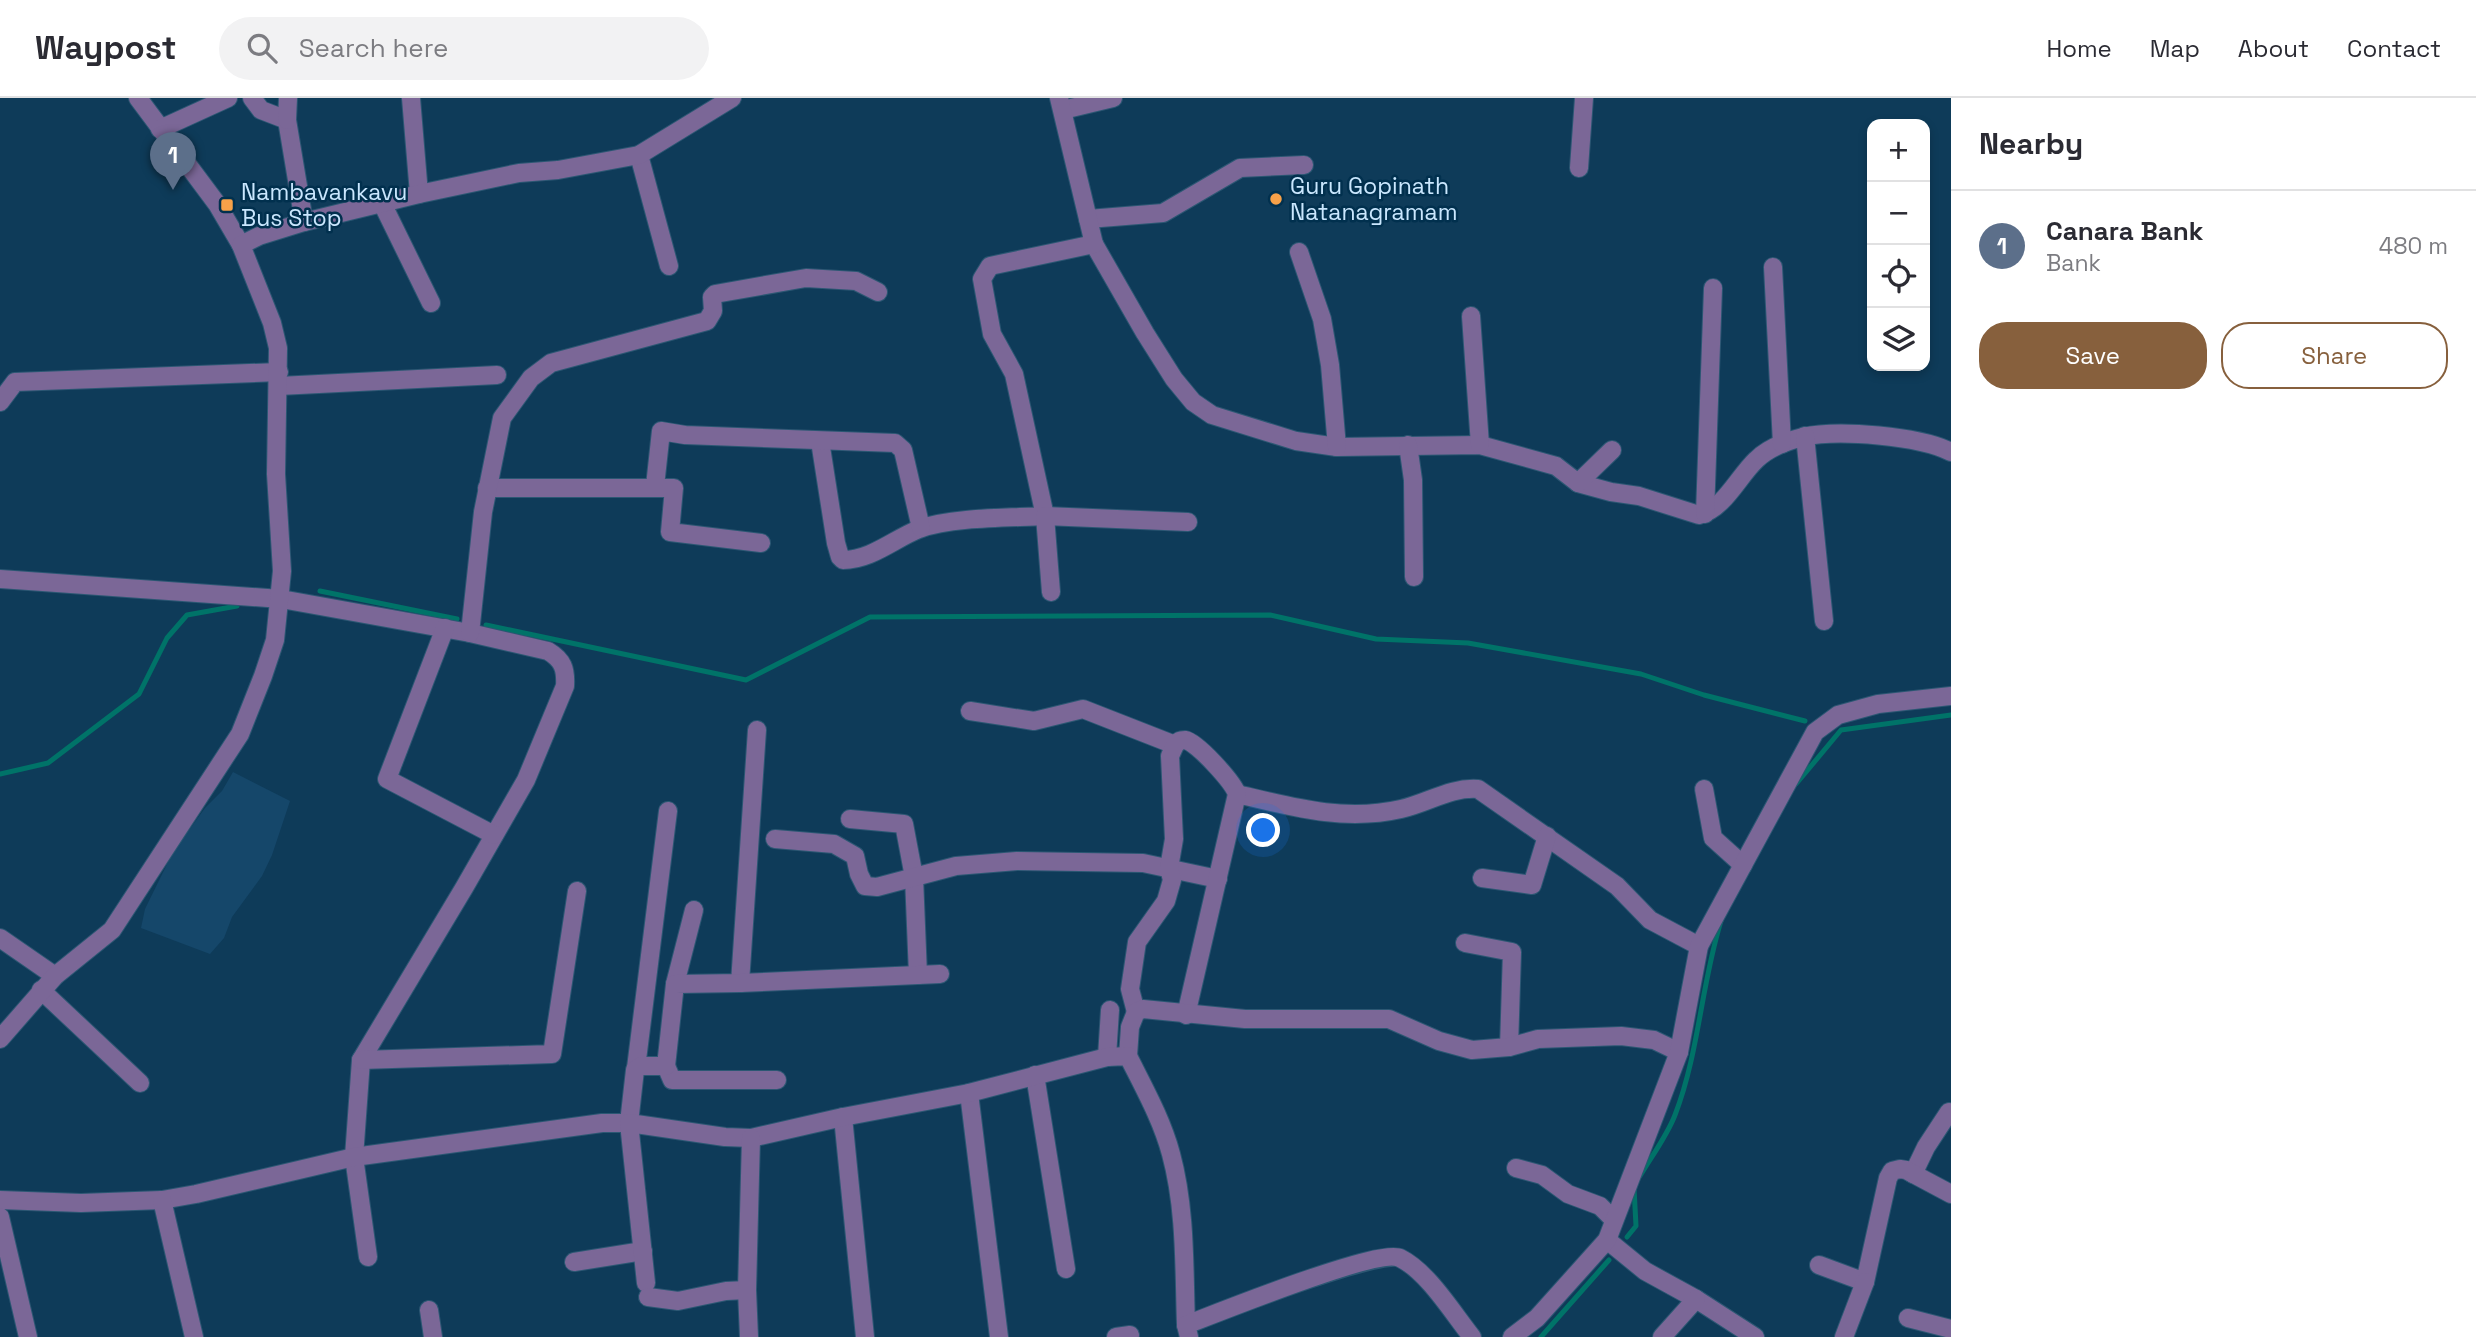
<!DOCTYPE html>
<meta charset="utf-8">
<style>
body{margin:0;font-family:"Space Grotesk",sans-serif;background:#f2f2f3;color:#2b2b33}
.controls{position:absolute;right:21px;top:21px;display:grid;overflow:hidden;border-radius:14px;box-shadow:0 4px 10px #0003}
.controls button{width:63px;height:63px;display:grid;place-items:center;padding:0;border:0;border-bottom:2px solid #e1e1e2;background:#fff;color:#2b2b33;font:35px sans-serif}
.you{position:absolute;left:1264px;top:733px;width:24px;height:24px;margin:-18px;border:5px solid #fff;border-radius:50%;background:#1a73e8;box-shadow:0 0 0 10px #1a73e833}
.badge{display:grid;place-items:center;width:46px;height:46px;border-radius:50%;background:#87603d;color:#fff;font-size:23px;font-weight:700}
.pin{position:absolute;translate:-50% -58px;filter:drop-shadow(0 2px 4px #0008)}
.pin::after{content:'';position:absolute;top:37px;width:24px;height:21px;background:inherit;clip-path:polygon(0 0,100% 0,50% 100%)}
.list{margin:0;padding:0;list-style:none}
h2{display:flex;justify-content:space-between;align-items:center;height:91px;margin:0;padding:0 28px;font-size:30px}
h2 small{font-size:23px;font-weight:400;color:#7c7c81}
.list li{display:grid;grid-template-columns:46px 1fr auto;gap:21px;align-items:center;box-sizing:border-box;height:112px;padding:0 28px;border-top:2px solid #e1e1e2}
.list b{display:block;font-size:26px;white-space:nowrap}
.list p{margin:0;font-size:23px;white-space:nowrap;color:#7c7c81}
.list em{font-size:23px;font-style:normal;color:#7c7c81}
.actions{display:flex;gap:14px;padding:21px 28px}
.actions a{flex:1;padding:16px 0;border:2px solid #87603d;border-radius:28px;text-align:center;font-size:24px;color:#87603d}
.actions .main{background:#87603d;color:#fff}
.icon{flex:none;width:38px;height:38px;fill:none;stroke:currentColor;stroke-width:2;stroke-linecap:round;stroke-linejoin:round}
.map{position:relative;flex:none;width:1951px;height:1239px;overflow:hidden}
header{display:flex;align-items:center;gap:42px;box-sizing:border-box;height:98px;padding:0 35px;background:#fff;border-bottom:2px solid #e1e1e2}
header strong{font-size:33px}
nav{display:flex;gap:38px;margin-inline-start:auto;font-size:24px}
.search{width:490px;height:63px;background:#f2f2f3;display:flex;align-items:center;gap:18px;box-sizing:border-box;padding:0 24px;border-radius:38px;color:#7c7c81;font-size:26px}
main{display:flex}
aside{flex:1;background:#fff}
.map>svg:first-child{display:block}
</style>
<header>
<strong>Waypost</strong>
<div class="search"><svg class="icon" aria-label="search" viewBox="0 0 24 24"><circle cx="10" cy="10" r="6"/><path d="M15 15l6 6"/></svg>Search here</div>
<nav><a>Home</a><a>Map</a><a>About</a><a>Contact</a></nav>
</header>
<main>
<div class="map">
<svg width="1951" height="1239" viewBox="0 0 1951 1239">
<rect width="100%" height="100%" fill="#0e3b59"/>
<polygon fill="#15476a" points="233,674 290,703 272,757 262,778 232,819 224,840 210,856 141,830 145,811 173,754 205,710 222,693"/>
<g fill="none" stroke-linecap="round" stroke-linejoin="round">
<g stroke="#007368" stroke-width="5">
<polyline points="320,493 457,521"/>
<polyline points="486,527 746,582 870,519 1270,517 1376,541 1468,545 1641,576 1704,597 1805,623"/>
<polyline points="0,676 48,665 139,596 167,540 187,517 237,508"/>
<polyline points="1796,686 1841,632 1951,617"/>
<path d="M1640,1078C1651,1059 1667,1038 1675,1017C1699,955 1701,887 1721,823"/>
<polyline points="1627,1139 1636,1128 1634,1090"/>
<polyline points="1541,1239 1609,1162"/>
</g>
<g stroke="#2c5773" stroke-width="20">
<g id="minor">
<polyline points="138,0 217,106 241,147"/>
<polyline points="252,0 261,12 287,22 304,124"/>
<polyline points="411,0 419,96"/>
<polyline points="1063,12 1113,0"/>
<polyline points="287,22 288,0"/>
<polyline points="160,31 228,0"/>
<polyline points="639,57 669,168"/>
<polyline points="1579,70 1584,0"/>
<polyline points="382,105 431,205"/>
<polyline points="1088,121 1163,115 1240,70 1304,67"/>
<path d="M1094,146L1145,235L1174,281L1193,304L1212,317L1296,343L1337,349L1480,347L1556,368L1578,385L1611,394L1639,398L1699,417C1724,411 1738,379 1756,362C1768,350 1787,343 1803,339C1838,331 1920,338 1951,354"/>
<polyline points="1299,154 1322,221 1330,267 1337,349"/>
<polyline points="1773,169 1782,346"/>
<polyline points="1471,218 1480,347"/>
<polyline points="279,288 497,277"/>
<polyline points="0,304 15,284 279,274"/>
<polyline points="1805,338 1824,523"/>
<path d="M820,343L836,445L840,459L843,462C871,462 894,441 919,431C952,419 1009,420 1045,418L1014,276L992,236L982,181L990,168L1094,146L1059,0"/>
<polyline points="1408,347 1413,382 1414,479"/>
<polyline points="1578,385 1612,352"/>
<polyline points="655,388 661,333 685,337 895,345 903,352 921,430"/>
<polyline points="487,390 674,390 670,434 761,445"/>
<polyline points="1705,416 1713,190"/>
<path d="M0,481L281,501L470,535L548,553C563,562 566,571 565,588L526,682L464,790L361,962L354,1059L368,1159"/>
<polyline points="1051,494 1045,418 1188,424"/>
<polyline points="445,530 387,681 494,737"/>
<polyline points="470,535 483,414 502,320 531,280 551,265 707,223 713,213 712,199 715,196 806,180 856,183 878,194"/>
<polyline points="970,613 1034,623 1083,611 1175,647"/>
<polyline points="1704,691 1713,740 1743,767"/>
<path d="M1237,696C1292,709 1344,724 1401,711C1428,705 1450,689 1478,691L1617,788L1650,822L1699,848"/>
<polyline points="850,721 904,726 914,779 918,877"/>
<polyline points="775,741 834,746 855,758 859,776 865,788 877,789 956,768 1017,763 1143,765 1218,781"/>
<polyline points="1482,780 1532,787 1547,738"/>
<polyline points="0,840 55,878"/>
<polyline points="1465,845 1512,854 1509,949"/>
<polyline points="740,885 757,632"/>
<polyline points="675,886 694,812"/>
<polyline points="41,892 140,985"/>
<path d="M1136,914L1130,891L1137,844L1166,803L1172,782L1169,770L1174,741L1170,658L1175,647C1179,643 1179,642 1185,642C1197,644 1233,684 1237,696L1186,917"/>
<polyline points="0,941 55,878 112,832 240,636 263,578 275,542 282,473 276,376 278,250 272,225 241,147 259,138 304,124 419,96 519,75 558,72 639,57 732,0"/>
<polyline points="1128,958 1130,929 1136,914 1143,911 1245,921 1389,921 1439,943 1472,952 1509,949 1538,941 1621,938 1654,942 1679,954"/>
<polyline points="1107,959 1110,912"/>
<polyline points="361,962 552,956 577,793"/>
<polyline points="666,968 672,982 777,982"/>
<polyline points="636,970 668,713"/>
<polyline points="1035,977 1066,1171"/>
<polyline points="969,995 999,1239"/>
<polyline points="843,1019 865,1239"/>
<polyline points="1516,1070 1542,1077 1568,1096 1600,1108 1614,1122"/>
<polyline points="1913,1076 1926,1049 1949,1014"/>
<polyline points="0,1102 81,1105 162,1102 196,1096 354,1059 602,1025 629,1025 635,972 641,968 666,968 675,886 740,885 940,876"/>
<polyline points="162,1102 194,1239"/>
<polyline points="0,1119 28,1239"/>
<polyline points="1607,1142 1645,1173 1696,1201 1755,1239"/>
<polyline points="574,1164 643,1153"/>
<polyline points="1819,1167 1865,1184 1888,1080 1892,1073 1900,1071 1906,1072 1951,1096"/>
<path d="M646,1185L629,1025L725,1039L751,1040L843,1019L969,995L1107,959L1128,958C1144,990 1162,1022 1171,1056C1186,1111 1184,1171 1186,1227L1189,1239"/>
<polyline points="648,1199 678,1203 726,1193 747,1192"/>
<polyline points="429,1212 433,1239"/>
<polyline points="1908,1220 1951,1231"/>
<path d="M1186,1227C1217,1215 1379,1150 1400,1160C1428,1174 1452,1214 1472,1239"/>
<polyline points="749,1239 747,1192 751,1040"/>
<polyline points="1116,1239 1130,1237"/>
<polyline points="1512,1239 1537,1220 1607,1142 1679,954 1699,848 1815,634 1838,617 1878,606 1951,598"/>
<polyline points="1662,1239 1696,1201"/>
<polyline points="1844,1239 1865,1184"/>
</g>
</g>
<use href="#minor" stroke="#7b6797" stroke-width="18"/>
</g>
<g fill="#f7a149" stroke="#01304e" stroke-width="2.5">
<circle cx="1276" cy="101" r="7"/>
<rect x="220" y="100" width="14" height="14" rx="3.5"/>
</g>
<g text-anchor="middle" stroke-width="5" stroke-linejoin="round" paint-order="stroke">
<g font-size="23" fill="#cae7fe" stroke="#01304e" text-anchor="start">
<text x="1290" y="96">Guru Gopinath<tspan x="1290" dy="26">Natanagramam</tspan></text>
<text x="241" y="102">Nambavankavu<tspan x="241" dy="26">Bus Stop</tspan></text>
</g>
</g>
</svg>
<div class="controls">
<button>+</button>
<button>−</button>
<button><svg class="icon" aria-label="locate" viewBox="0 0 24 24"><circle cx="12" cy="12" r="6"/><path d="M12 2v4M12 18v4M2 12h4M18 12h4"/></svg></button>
<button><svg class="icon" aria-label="layers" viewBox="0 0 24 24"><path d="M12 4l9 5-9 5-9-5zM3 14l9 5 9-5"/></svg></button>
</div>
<div class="you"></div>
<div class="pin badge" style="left:173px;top:92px;background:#5c6f8a">1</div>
</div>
<aside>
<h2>Nearby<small></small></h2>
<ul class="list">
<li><span class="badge" style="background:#5c6f8a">1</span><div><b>Canara Bank</b><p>Bank</p></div><em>480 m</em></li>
</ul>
<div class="actions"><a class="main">Save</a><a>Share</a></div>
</aside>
</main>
